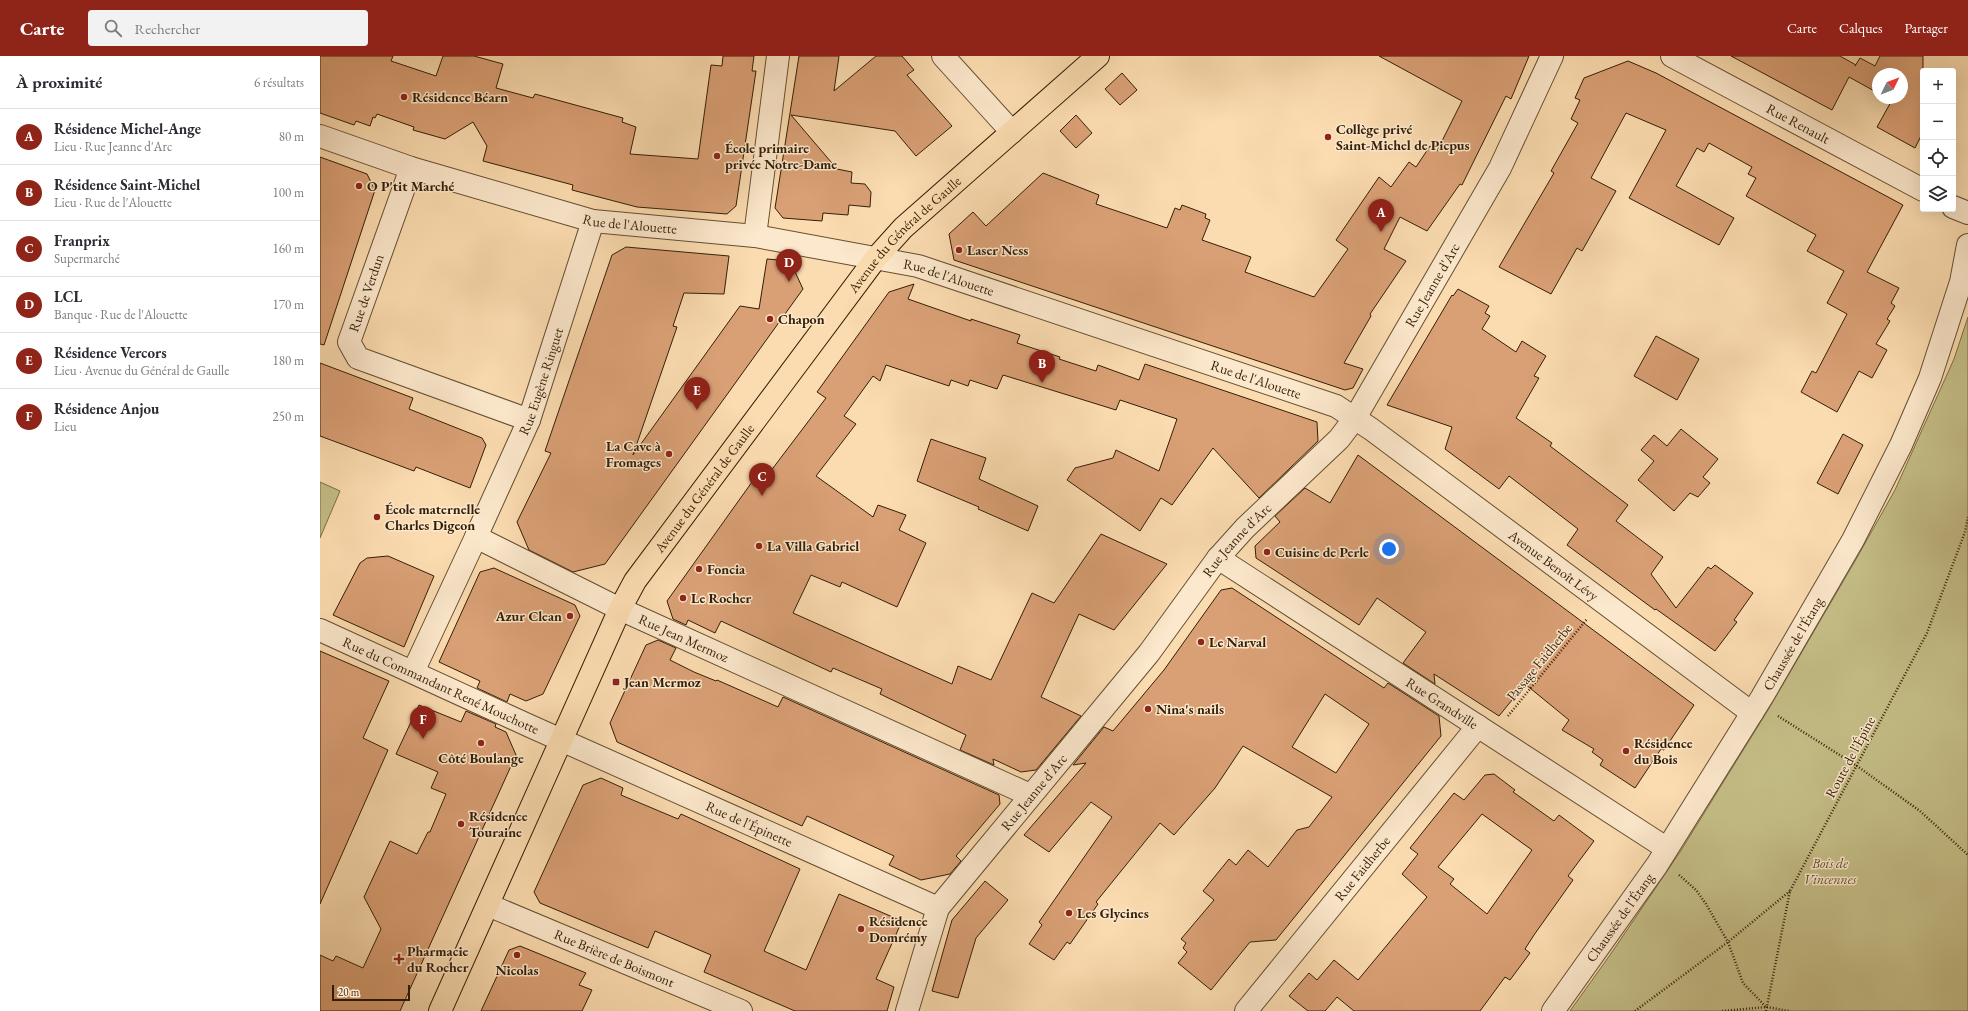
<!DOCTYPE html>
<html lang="fr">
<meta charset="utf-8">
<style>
body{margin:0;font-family:"EB Garamond",serif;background:#f2f2f3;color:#2b2b33}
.controls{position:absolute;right:12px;top:12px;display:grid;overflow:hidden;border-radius:4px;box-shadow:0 4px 16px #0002}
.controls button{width:36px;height:36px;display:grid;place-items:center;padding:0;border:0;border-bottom:1px solid #e1e1e2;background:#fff;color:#2b2b33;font:20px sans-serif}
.compass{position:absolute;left:1552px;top:12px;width:36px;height:36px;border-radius:50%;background:#fff;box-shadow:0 4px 16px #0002;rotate:47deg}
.scale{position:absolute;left:12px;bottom:10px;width:78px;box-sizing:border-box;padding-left:4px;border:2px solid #341e07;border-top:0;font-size:11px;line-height:14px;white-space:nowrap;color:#341e07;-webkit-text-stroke:3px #fce8cc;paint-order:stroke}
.you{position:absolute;left:1069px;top:493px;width:14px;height:14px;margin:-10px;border:3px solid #fff;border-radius:50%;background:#1a73e8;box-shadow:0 0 0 6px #1a73e833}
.badge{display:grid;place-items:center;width:26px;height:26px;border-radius:50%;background:#8f2418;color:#fff;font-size:13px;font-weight:700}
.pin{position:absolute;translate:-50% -33px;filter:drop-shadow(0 1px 2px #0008)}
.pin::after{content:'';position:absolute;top:21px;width:14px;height:12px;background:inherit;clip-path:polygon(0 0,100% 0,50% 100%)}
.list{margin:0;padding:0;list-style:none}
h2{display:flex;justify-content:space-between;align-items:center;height:52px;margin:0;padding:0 16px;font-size:17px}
h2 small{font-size:13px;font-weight:400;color:#7c7c81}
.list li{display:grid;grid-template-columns:26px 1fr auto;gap:12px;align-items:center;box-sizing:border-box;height:56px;padding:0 16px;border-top:1px solid #e1e1e2}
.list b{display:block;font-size:15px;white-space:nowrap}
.list p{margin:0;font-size:13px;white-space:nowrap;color:#7c7c81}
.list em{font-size:13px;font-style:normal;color:#7c7c81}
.icon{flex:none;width:22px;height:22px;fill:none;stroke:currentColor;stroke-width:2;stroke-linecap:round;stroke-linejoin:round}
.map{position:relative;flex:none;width:1648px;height:955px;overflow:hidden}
header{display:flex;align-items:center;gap:24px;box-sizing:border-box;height:56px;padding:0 20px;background:#8f2418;color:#fff}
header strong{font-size:19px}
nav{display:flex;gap:22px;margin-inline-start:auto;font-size:14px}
.search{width:280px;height:36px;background:#f2f2f3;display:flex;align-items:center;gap:10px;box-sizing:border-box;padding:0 14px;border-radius:4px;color:#7c7c81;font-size:15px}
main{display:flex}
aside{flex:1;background:#fff}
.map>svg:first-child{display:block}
</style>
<header>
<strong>Carte</strong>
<div class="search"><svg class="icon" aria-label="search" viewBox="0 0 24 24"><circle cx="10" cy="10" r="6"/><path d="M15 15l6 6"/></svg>Rechercher</div>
<nav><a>Carte</a><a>Calques</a><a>Partager</a></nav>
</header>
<main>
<aside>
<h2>À proximité<small>6 résultats</small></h2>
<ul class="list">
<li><span class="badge">A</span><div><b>Résidence Michel-Ange</b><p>Lieu · Rue Jeanne d'Arc</p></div><em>80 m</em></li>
<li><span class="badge">B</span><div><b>Résidence Saint-Michel</b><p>Lieu · Rue de l'Alouette</p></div><em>100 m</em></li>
<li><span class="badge">C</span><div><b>Franprix</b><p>Supermarché</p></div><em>160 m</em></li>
<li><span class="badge">D</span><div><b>LCL</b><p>Banque · Rue de l'Alouette</p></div><em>170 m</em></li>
<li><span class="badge">E</span><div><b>Résidence Vercors</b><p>Lieu · Avenue du Général de Gaulle</p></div><em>180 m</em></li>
<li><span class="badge">F</span><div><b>Résidence Anjou</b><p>Lieu</p></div><em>250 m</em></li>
</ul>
</aside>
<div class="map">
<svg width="1648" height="955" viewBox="0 0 1648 955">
<rect width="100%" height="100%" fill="#fbdcb0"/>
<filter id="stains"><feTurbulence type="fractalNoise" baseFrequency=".005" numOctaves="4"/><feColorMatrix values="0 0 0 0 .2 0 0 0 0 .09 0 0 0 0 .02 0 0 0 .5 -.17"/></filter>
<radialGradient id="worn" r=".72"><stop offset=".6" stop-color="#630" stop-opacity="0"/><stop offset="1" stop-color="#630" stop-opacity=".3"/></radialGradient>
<g fill="#c5be87" stroke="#7c6e47">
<polygon points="1648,261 1648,955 1250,955 1290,899 1360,796 1448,654 1535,505 1575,434 1634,303"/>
<polygon points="0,426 20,435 0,482"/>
</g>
<g fill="#daa075" stroke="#341e07" fill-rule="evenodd">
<polygon points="0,0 73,0 71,5 116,20 123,0 154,0 183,8 176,32 213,42 215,38 303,62 302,66 316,71 310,98 378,103 391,9 402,10 403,0 434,0 432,15 436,15 416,150 407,158 317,151 252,134 253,129 163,105 167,90 153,66 125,83 93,74 94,71 57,58 55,62 53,61 50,70 36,65 34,69 0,57"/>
<polygon points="479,0 519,0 514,35 556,0 582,0 594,14 587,19 632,70 596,100 575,75 471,59 517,113 532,116 531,127 545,128 551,136 550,151 529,149 528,159 503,157 502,165 463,162 455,152"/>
<polygon points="1059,0 1209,0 1191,43 1186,40 1142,129 1140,128 1107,175 1080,161 1064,193 1086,205 1050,258 1051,260 1024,307 1043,313 1033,332 1025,334 634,204 629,178 653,156 666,170 723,117 779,139 776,148 847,172 855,152 860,154 862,149 886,158 885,162 890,164 882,184 931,201 925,216 994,241 1028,193 1016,184 1059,121 1071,131 1089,106 1096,111 1110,90 1117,95 1142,45"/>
<polygon points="1411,0 1520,0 1536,9 1535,10 1540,2 1555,10 1560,0 1603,0 1603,76 1595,92 1557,71 1572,44 1568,42 1582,42 1582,18 1558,18 1558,37 1529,21 1512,54"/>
<polygon points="1308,5 1336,17 1583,149 1547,216 1579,232 1571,247 1575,250 1567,263 1570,265 1556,288 1567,294 1552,322 1539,315 1517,356 1481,336 1492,315 1496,317 1527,258 1507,247 1524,215 1487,195 1496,179 1426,140 1436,122 1428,118 1432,111 1389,87 1384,96 1377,92 1356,130 1414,162 1399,189 1309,142 1346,74 1306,57 1271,122 1296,135 1262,195 1257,192 1231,238 1179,211 1234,117 1231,115 1258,67 1251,63 1260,44 1255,42 1264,22"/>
<polygon points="802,17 817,34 800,49 785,33"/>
<polygon points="756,59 772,77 756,92 740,75"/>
<polygon points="0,101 47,118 55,134 4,289 0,288"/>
<polygon points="306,191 409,200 404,238 364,237 353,270 357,271 313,399 420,250 439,253 447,203 470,205 483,233 285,508 253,516 209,494 197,466 231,397 225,395 292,199"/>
<polygon points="594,228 588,243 651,265 651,263 700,279 697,287 740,301 739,303 776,315 778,309 819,324 825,308 997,366 998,385 939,442 893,392 852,449 841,442 820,475 747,424 755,412 793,402 796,394 839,415 857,363 800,344 796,354 683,319 677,333 650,324 648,330 631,324 629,330 566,309 560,325 553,320 524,360 536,368 496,420 553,461 558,449 586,459 579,474 606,487 577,551 522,526 520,531 491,519 473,557 632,628 638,610 671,624 712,537 734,547 781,478 847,508 794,574 759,558 721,641 761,660 716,714 701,716 673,703 674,709 640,694 646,679 560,638 562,633 513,612 511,616 401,565 395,577 368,564 366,569 353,563 347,545 442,412 450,416 506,342 497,336 569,236"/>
<polygon points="1138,233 1169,250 1165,257 1170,260 1162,273 1196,296 1202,285 1226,300 1214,320 1219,322 1196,362 1232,387 1230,390 1308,449 1296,465 1343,501 1331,518 1356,552 1388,511 1391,513 1395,509 1433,537 1414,564 1417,566 1395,595 1336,553 1335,554 1247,489 1258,473 1189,420 1179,433 1125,393 1132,371 1067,349 1132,239 1133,240"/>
<polygon points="1336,280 1379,303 1357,344 1314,320"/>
<polygon points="0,307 93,342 89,353 162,382 166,389 150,432 96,411 94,415 0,380"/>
<polygon points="1361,373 1398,403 1383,421 1390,427 1378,441 1370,437 1354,455 1318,424 1334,405 1321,394 1334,379 1347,390"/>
<polygon points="1523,378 1543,389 1518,438 1497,427"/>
<polygon points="611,383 666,402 659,423 718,450 708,475 658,453 659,451 597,425"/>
<polygon points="1038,399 1374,649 1344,694 1341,693 1315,732 1280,709 1283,704 1272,696 1274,693 1242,674 1249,664 1205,628 1179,660 1114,618 1115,628 1083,607 1106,576 1057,542 1039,569 936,502 935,490 960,466 955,460 985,432 1010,447"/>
<polygon points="68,500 114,520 84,591 13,559 40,507 47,502"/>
<polygon points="174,512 255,549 260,560 223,638 206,645 190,638 187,646 157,632 160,625 119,606 160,516"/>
<path d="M912,532L1064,632L1068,627L1119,660L1121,680L956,884L930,886L891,934L858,907L867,896L863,892L866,887L861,883L894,844L883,835L909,803L916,809L928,794L948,811L977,774L989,771L1012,741L923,690L895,732L854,779L840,767L776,846L778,848L750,888L747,886L734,904L709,888L722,869L719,866L792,761L771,746L729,796L704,779L766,707L753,709L784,671L793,675L844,614L901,534ZM1005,638L1049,668L1016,717L972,691Z"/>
<polygon points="338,584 356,592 350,604 374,616 396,625 397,624 458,651 463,641 679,739 680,748 636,800 641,805 630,818 601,824 569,809 574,800 535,782 487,760 482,770 297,686 290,667 326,589"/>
<polygon points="0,595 69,625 43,682 68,694 0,848"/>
<polygon points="99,649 141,666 146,655 176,668 175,671 186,676 196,699 80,955 0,955 0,899 13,905 16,900 43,912 61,873 44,841 70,785 97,798 108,776 110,776 126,738 111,732 118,716 76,698"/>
<path d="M1174,718L1195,734L1193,736L1234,765L1239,759L1274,785L1248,820L1253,824L1214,879L1205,893L1210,897L1190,924L1185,921L1160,955H1034L1017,941L1005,955H988L969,940L989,917L997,924L1014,904L1038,924L1107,841L1082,818L1098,798L1090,792L1134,737L1144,744L1165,719ZM1162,758L1212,794L1167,858L1130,828L1134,823L1118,811Z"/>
<polygon points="281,722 303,732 301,739 358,763 361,758 480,813 444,895 486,914 519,838 582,865 556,923 574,931 567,955 475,955 384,916 391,899 335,875 328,892 220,847 214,836 263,729"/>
<polygon points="665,825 688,844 656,882 638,942 612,935 632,864"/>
<polygon points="200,890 266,917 259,929 272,934 262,955 161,955 189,894"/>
</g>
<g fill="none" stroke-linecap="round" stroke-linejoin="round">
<g stroke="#664e31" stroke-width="24">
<g id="minor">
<polyline points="623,0 692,76"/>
<path id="s1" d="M1352,0L1603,134"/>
<path id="s2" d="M0,80L91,112L273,165L435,180L598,210L1016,350L1051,373L1432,657"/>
<polyline points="91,112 29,286 38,302 209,364"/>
<polyline points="1633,151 1648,157"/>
<polyline points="435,180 458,0"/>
<path id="s3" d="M156,481L209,364L273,165"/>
<path id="s4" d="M898,502L1346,792"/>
<path id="s5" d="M0,574L212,671L618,852"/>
<path id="s6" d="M93,616L156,481L300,553L710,739"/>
<path id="s7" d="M168,849L421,955"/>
<path id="s8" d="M587,955L618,852L829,597L898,502L925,472L1019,383L1035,362L1180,112L1232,0"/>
<path id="s9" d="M926,955L1158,670"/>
<path id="s10" d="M1233,955L1337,809L1442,641L1533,484L1581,389L1610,322L1641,226L1648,189"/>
</g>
</g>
<g stroke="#341e07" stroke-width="24">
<g id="major">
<path id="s11" d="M120,955L300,553L315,525L556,202L583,172L778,0"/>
</g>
</g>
<g stroke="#341e07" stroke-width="2.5" stroke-dasharray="1 2" stroke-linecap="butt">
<polyline points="1188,660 1267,563"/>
<polyline points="1458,660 1537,710 1600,755 1648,799"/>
<polyline points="1359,819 1376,834 1386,848 1408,886 1423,927 1446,951"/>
<polyline points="1315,955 1408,886 1470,835"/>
<polyline points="1402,955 1447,951 1469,955"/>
<polyline points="1446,955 1470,835 1607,577 1645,476 1648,461"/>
</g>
<use href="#minor" stroke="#fce8cc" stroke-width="22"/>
<use href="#major" stroke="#fbdcb0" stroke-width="22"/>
</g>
<g fill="#8f2418" stroke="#fce8cc" stroke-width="1.5">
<circle cx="84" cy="41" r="4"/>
<circle cx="1008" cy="81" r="4"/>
<circle cx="397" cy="100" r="4"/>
<circle cx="39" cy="130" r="4"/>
<circle cx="639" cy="194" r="4"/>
<circle cx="450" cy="263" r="4"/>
<circle cx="349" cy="398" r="4"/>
<circle cx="57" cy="461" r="4"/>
<circle cx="439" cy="490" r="4"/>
<circle cx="947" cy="496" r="4"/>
<circle cx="379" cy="513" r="4"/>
<circle cx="363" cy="542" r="4"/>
<circle cx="250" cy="560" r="4"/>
<circle cx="881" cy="586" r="4"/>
<rect x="292" y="622" width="8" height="8" rx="2"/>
<circle cx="828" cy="653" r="4"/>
<circle cx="161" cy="687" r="4"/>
<circle cx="1306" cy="695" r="4"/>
<circle cx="141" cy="768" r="4"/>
<circle cx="749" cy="857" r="4"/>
<circle cx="541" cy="873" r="4"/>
<circle cx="197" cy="899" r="4"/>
<path d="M77 897h4v4h4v4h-4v4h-4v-4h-4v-4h4z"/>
</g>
<g text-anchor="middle" stroke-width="3" stroke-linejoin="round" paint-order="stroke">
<g font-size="14" font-weight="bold" fill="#341e07" stroke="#fce8cc" text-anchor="start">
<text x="92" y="46">Résidence Béarn</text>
<text x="1016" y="78">Collège privé<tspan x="1016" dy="16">Saint-Michel de Picpus</tspan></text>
<text x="405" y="97">École primaire<tspan x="405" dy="16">privée Notre-Dame</tspan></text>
<text x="47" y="135">O P'tit Marché</text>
<text x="647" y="199">Laser Ness</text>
<text x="458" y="268">Chapon</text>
<text x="341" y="395" text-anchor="end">La Cave à<tspan x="341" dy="16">Fromages</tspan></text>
<text x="65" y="458">École maternelle<tspan x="65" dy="16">Charles Digeon</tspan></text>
<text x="447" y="495">La Villa Gabriel</text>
<text x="955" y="501">Cuisine de Perle</text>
<text x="387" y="518">Foncia</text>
<text x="371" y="547">Le Rocher</text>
<text x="242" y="565" text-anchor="end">Azur Clean</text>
<text x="889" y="591">Le Narval</text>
<text x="304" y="631">Jean Mermoz</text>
<text x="836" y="658">Nina's nails</text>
<text x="1314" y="692">Résidence<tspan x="1314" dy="16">du Bois</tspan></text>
<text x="161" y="707" text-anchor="middle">Côté Boulange</text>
<text x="149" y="765">Résidence<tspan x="149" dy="16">Touraine</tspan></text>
<text x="757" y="862">Les Glycines</text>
<text x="549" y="870">Résidence<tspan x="549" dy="16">Domrémy</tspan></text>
<text x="87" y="900">Pharmacie<tspan x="87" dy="16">du Rocher</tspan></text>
<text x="197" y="919" text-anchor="middle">Nicolas</text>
</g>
<g font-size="14" fill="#341e07" stroke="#fce8cc">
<text dy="5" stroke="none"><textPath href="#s1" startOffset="143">Rue Renault</textPath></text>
<text dy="5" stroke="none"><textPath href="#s2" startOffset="323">Rue de l'Alouette</textPath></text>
<text dy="5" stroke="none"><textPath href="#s11" startOffset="912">Avenue du Général de Gaulle</textPath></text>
<text dy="5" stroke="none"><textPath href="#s2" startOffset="647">Rue de l'Alouette</textPath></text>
<text dy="5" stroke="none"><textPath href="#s8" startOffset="906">Rue Jeanne d'Arc</textPath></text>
<text transform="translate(46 237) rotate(-71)" y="5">Rue de Verdun</text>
<text dy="5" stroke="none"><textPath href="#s2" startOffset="971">Rue de l'Alouette</textPath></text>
<text dy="5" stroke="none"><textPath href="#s3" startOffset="169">Rue Eugène Ringuet</textPath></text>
<text dy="5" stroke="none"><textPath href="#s11" startOffset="588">Avenue du Général de Gaulle</textPath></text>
<text dy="5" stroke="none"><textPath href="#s8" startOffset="582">Rue Jeanne d'Arc</textPath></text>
<text dy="5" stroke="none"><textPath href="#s2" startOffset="1325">Avenue Benoît Lévy</textPath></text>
<text dy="5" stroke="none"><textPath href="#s6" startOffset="380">Rue Jean Mermoz</textPath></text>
<text dy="5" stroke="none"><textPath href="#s10" startOffset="439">Chaussée de l'Étang</textPath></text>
<text transform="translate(1219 606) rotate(-51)" y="5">Passage Faidherbe</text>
<text dy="5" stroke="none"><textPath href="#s5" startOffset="133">Rue du Commandant René Mouchotte</textPath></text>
<text dy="5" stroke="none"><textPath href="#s4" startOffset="267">Rue Grandville</textPath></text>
<text transform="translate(1530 701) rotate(-62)" y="5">Route de l'Épine</text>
<text dy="5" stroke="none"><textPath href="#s8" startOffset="258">Rue Jeanne d'Arc</textPath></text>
<text dy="5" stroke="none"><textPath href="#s5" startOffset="471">Rue de l'Épinette</textPath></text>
<text dy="5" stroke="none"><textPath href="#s9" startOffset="184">Rue Faidherbe</textPath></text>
<text dy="5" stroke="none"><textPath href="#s10" startOffset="115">Chaussée de l'Étang</textPath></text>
<text dy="5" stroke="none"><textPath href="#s7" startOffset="137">Rue Brière de Boismont</textPath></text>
</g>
<g font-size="14" font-style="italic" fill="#604e2d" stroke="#fce8cc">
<text x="1510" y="812">Bois de<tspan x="1510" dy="16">Vincennes</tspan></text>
</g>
</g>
<rect width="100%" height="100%" filter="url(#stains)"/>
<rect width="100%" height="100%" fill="url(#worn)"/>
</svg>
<div class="controls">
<button>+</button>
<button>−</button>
<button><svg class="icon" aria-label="locate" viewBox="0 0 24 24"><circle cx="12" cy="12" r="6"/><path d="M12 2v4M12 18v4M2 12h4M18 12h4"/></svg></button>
<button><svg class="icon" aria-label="layers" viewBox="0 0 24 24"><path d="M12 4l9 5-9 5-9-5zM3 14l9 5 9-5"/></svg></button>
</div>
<svg class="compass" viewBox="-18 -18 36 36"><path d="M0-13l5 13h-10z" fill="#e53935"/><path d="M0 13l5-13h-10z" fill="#7c7c81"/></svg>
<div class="scale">20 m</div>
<div class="you"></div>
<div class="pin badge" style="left:1061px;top:176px">A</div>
<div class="pin badge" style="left:722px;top:327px">B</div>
<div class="pin badge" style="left:442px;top:440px">C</div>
<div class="pin badge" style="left:469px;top:226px">D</div>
<div class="pin badge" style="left:377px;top:354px">E</div>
<div class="pin badge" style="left:103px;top:683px">F</div>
</div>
</main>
